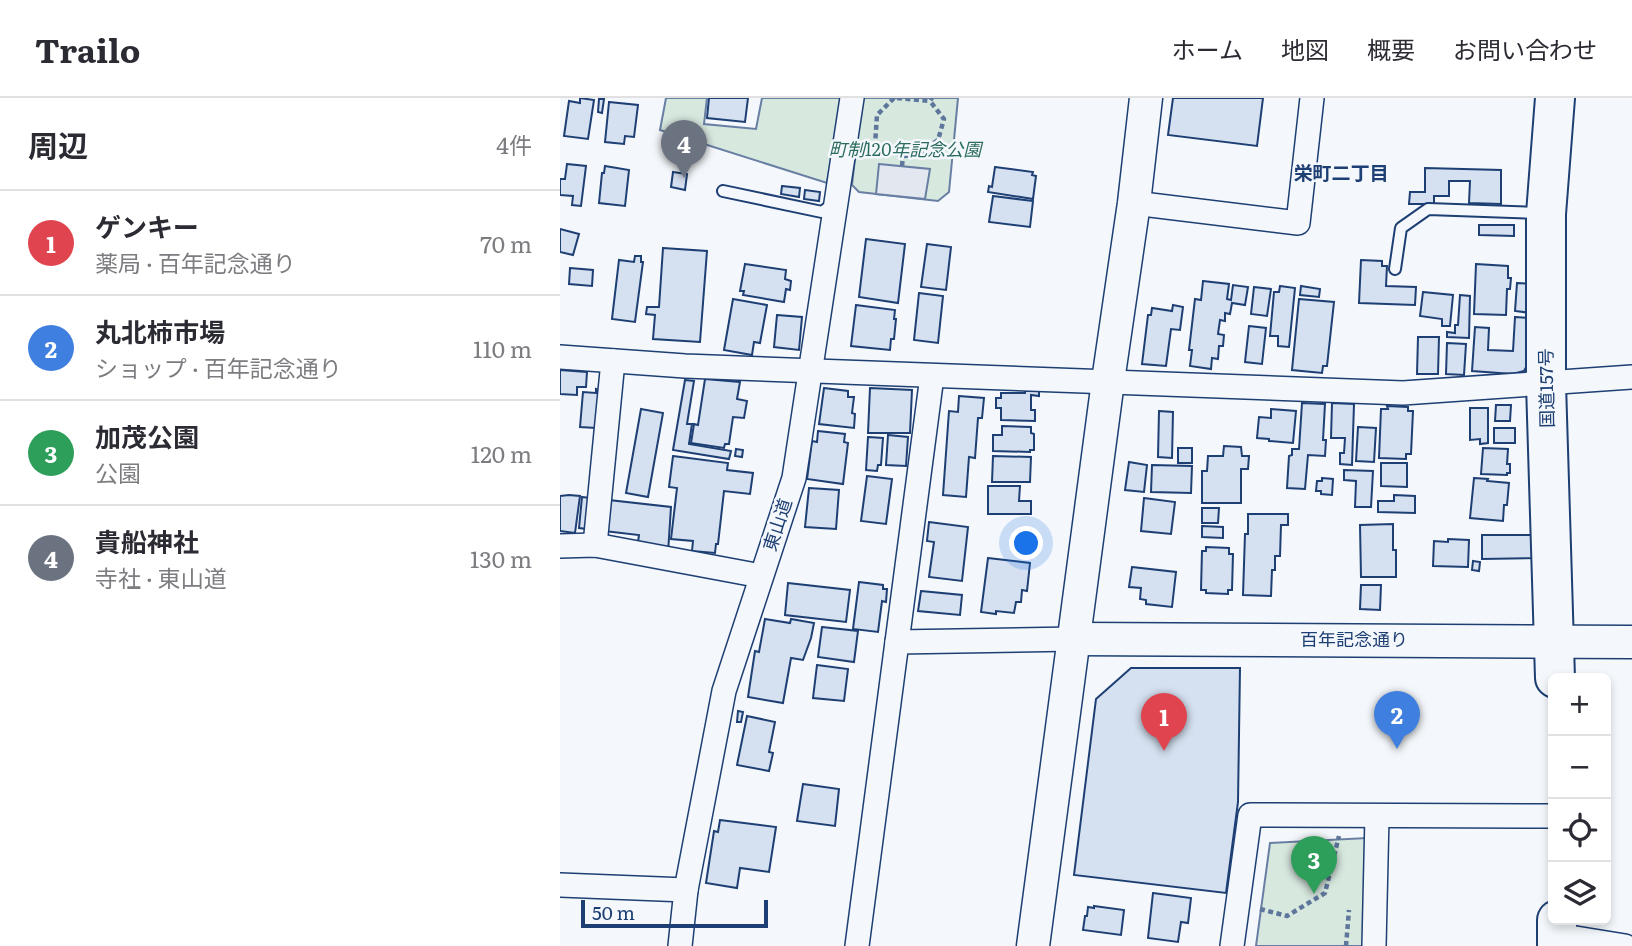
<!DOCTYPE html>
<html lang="ja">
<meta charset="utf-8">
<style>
body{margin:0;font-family:Literata,"Noto Sans JP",serif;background:#f7f7f7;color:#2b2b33}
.controls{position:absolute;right:21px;bottom:21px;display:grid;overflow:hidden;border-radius:10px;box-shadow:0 4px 10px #0003}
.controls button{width:63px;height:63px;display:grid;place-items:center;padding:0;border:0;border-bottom:2px solid #e1e1e2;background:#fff;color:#2b2b33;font:35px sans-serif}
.scale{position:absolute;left:21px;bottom:18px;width:187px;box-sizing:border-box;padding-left:7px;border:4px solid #1d3f73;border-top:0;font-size:19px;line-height:24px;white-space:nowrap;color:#1d3f73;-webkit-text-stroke:5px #f4f7fb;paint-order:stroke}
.you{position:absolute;left:467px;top:446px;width:24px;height:24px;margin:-18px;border:5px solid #fff;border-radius:50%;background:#1a73e8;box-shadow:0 0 0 10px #1a73e833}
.badge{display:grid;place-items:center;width:46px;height:46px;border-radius:50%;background:#c62828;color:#fff;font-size:23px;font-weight:700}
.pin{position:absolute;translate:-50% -58px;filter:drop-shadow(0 2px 4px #0008)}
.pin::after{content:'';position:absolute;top:37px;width:24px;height:21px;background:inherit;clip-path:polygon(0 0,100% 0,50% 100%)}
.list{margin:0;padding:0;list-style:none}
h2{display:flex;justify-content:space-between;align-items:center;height:91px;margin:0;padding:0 28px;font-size:30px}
h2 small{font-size:23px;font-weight:400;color:#7c7c81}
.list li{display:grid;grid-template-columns:46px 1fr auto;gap:21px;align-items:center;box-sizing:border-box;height:105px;padding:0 28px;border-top:2px solid #e1e1e2}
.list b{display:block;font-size:26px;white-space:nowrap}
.list p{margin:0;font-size:23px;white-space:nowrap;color:#7c7c81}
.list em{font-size:23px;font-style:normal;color:#7c7c81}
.icon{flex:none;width:38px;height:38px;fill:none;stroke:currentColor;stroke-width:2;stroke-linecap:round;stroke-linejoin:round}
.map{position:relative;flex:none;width:1072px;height:848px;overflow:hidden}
header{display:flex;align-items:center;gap:42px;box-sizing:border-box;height:98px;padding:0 35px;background:#fff;border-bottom:2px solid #e1e1e2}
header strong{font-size:33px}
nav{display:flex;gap:38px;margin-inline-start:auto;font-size:24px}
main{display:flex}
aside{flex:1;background:#fff}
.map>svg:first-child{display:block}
</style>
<header>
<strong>Trailo</strong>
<nav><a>ホーム</a><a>地図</a><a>概要</a><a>お問い合わせ</a></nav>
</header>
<main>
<aside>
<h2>周辺<small>4件</small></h2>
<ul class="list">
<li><span class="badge" style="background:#e0444e">1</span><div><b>ゲンキー</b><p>薬局 · 百年記念通り</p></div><em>70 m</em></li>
<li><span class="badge" style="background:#3f7fe0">2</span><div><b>丸北柿市場</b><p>ショップ · 百年記念通り</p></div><em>110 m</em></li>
<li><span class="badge" style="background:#2e9e5b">3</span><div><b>加茂公園</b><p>公園</p></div><em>120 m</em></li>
<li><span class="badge" style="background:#6b7280">4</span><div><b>貴船神社</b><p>寺社 · 東山道</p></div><em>130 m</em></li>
</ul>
</aside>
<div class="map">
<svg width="1072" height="848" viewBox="0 0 1072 848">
<rect width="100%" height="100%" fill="#f4f7fb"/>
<g fill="#d7e8df" stroke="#687fa3" stroke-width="2">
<polygon points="106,0 147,0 144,26 196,31 202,0 283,0 267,85 100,32"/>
<polygon points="302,0 398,0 389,94 378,103 299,94 292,87"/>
<polygon points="807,740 804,848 696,848 710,745"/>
</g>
<polygon fill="#e3e8f0" stroke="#687fa3" stroke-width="2" points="319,66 370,71 365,101 316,96"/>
<g fill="#d5e0f0" stroke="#1d3f73" stroke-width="2">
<polygon points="20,0 34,2 28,41 4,38 9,3 20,5"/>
<polygon points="149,0 188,0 185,24 147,20"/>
<polygon points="613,0 703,0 697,48 608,37"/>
<polygon points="39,1 44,1 42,15 38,14"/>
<polygon points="49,4 78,7 74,39 65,38 64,46 45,44"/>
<polygon points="7,66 26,68 21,108 12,107 13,98 0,97 0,81 5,81"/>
<polygon points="45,68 69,72 65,108 39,105 42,75 44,75"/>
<polygon points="435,69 473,74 472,77 476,78 473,101 428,94 429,88 432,89"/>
<polygon points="865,70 941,72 941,106 909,105 910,83 889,83 889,98 874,98 874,106 849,106 850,94 865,94"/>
<polygon points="113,74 127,76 125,92 111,89"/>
<polygon points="222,88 240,90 239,99 221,96"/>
<polygon points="245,92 260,94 259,103 244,101"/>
<polygon points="433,98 473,103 470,129 429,124"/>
<polygon points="919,127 954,127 954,138 919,137"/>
<polygon points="0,131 19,136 13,157 0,154"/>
<polygon points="306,141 345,146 338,205 299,199"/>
<polygon points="367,146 391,149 386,192 361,189"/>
<polygon points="103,150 147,153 140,244 93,241 95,217 86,216 87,209 99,209"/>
<polygon points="75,158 81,158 81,164 83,164 75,224 52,221 59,162 74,164"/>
<polygon points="801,162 822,163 822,168 827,168 826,188 856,189 855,207 799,205"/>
<polygon points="185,166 226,172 225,181 231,183 230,192 226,191 224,204 183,197 184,193 180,193"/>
<polygon points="916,166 948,168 948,180 951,180 950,191 947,191 946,217 914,216"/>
<polygon points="10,170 33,172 32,188 9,186"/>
<polygon points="643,183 669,186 667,201 671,202 673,187 688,189 685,207 672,205 670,216 665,215 665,223 660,222 658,236 664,237 663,248 659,248 658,261 652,260 651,271 630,268 632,252 629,252 635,201 641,202"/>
<polygon points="957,185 974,186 971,215 955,213"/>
<polygon points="720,188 735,190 729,249 718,248 718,238 710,238 714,194 719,194"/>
<polygon points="741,188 760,191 759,199 740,197"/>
<polygon points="694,189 711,191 707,218 691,216"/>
<polygon points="863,194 893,197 890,228 882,228 882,221 860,218"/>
<polygon points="359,195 383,198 378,245 354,242"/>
<polygon points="900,197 910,198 909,240 887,239 887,234 895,235 895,227 898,227"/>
<polygon points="173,201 207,207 200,245 194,244 192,257 164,252"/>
<polygon points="739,201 774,204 767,268 763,268 762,275 732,272"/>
<polygon points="296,207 335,212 334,221 336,221 334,241 331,241 330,252 291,248"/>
<polygon points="613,207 623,209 620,232 611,231 606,268 582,266 588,217 591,217 592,210 612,213"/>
<polygon points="217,217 242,219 239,252 214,249"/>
<polygon points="955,219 972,220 969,264 964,273 953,276 912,273 915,229 929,230 928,252 953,253"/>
<polygon points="689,228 706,230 702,266 685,264"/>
<polygon points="858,239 879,239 878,276 857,276"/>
<polygon points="887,245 906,246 904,277 886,276"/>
<polygon points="0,272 27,274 26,289 17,289 17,297 0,296"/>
<polygon points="145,281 180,284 177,301 187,303 184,320 173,319 169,346 165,346 164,350 131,345 134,326 138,327"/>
<polygon points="125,282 134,283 127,326 132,326 129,346 171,353 169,361 113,352"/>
<polygon points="264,290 288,293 288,299 294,299 292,315 295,316 294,330 259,326"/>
<polygon points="310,290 352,292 350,335 308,335"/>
<polygon points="36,291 39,292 36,330 20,329 23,294 36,295"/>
<polygon points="465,293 479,293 479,298 471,297 471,312 475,312 475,323 441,322 441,310 436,310 436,300 441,300 441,295 465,295"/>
<polygon points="399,298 424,300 422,320 418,320 415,360 409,359 406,399 383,397 389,313 398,314"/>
<polygon points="742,305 765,306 763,342 766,342 765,358 748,357 745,391 727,390 729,358 732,357 732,351 739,351"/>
<polygon points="772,305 794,306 792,367 780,366 780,355 784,355 785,340 771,340"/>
<polygon points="936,307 951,307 950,323 935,323"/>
<polygon points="827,308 848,309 848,313 853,313 851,356 846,356 846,361 819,360 821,311 828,311"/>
<polygon points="910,310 928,310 928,345 920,346 920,341 910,342"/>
<polygon points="81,311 103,315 88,399 66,395"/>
<polygon points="711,311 736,313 733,345 709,343 709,341 697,340 699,319 711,320"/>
<polygon points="599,313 613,314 612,360 598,359"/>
<polygon points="442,328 471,329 471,335 474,336 474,352 470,352 470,354 433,353 433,337 442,337"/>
<polygon points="798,329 816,330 814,364 796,363"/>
<rect x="934" y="330" width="21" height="15"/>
<polygon points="258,333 285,336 284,344 288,345 283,386 247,381 252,343 257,344"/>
<polygon points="328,337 348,339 346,368 326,367"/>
<polygon points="308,339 323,340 321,367 318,367 317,373 306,372"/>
<polygon points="664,348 681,349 682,358 689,358 688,371 681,371 681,405 642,405 642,373 647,373 648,358 663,358"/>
<rect x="618" y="350" width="14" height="15"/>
<polygon points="923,350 948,351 947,366 950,366 950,375 947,375 947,377 921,376"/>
<polygon points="176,351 183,352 182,359 175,358"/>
<polygon points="113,358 168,365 167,372 193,375 190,396 164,393 158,446 156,446 155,455 132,453 133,443 111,441 117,390 109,389"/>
<polygon points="433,358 471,359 470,384 432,384"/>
<polygon points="569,364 587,367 584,394 565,392"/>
<polygon points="821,365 847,365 847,389 821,388"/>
<polygon points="592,367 632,368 631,395 591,394"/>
<polygon points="784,372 813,373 811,409 795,409 796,383 784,382"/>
<polygon points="307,378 332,381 326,426 301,423"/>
<polygon points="762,380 773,381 772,397 761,396 761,393 756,393 757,383 762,383"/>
<polygon points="914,380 928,381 927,383 949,385 947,407 944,407 943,423 910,420"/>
<polygon points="428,388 460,388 459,403 471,403 471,416 428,416"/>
<polygon points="249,390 279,392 276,431 245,429"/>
<polygon points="9,397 20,398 15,435 0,433 0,398"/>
<polygon points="834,397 855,398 855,415 818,414 818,403 834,403"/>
<polygon points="22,399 111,409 108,455 77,451 79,437 19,430"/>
<polygon points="584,400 615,404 611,436 581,433"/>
<polygon points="642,410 659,410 658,425 642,425"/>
<polygon points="688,416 728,416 728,427 721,427 720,458 715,458 715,472 712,472 711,498 683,497 685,436 688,436"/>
<polygon points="369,424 408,429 402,483 369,479 374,444 367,443"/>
<polygon points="833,426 833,452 836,452 836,479 801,479 800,427"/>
<polygon points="642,428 663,429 663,440 642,439"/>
<polygon points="922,437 978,437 978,460 922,461"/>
<polygon points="888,441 909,442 908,469 873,468 874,443 888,444"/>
<polygon points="646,449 669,450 669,456 673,456 672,492 668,492 668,496 646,495 646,492 641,492 642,453 646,453"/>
<polygon points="428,460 470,465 467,493 462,492 461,504 456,504 454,515 436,513 436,516 421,514"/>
<polygon points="913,463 920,464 919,473 912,472"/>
<polygon points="572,469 616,474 612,509 586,506 586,502 580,501 581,490 569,489"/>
<polygon points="299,484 323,487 323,491 327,491 326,504 322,503 318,534 293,531"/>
<polygon points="228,485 290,492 286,524 225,517"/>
<polygon points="801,487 821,487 820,512 800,511"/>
<polygon points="361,493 402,497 400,517 358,513"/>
<polygon points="205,521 230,525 231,521 254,525 251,540 243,562 231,560 223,605 188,599 195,553 199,554"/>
<polygon points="262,529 298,533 294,564 258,559"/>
<polygon points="257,567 288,571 284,603 253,600"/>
<polygon points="571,570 680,570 678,704 666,795 514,777 536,601"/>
<polygon points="178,613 183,614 181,624 177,624"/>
<polygon points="187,618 215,624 209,654 213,655 209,673 177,667"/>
<polygon points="243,686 279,691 275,728 237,723"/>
<polygon points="160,722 216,729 209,774 180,770 177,790 146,785 154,733 158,734"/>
<polygon points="593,795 631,800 628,825 621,824 618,844 588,840"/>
<polygon points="534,808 564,812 561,837 523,832 525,818 527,818 528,809 534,810"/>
</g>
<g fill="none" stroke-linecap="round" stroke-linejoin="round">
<g stroke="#1d3f73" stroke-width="14">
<g id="lane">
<polyline points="163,93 262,114 274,105"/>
<polyline points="835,171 841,130 868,111 980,115"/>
</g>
</g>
<g stroke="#1d3f73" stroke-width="26">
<g id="street">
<polyline points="574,105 738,125 752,0"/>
<polyline points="0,259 125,268 843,295 1072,279"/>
<polyline points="35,447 53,263"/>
<polyline points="0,448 35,447 201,478"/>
<polyline points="337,544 515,541"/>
<polyline points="0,787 126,792"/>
<polyline points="997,837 1065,848"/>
<polyline points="120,848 126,792 164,593 234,380 292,0"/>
<polyline points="297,848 372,278"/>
<polyline points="672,848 690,717 993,718"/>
<polyline points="814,848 817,718"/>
</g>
</g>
<g stroke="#1d3f73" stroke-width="35">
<g id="secondary">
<polyline points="515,541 1072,544"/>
<polyline points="473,848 548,283 574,105 586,0"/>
</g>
</g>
<g stroke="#1d3f73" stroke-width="42">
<g id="highway">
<polyline points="995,0 986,116 986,286 995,580"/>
<polyline points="997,822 997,848"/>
</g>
</g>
<g stroke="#5e769c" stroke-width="4.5" stroke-dasharray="5 3.5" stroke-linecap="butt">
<polyline points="334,0 317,17 315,47 343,58 358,57 378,42 384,21 370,3"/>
<polyline points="337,0 370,3 372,0"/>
<polyline points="342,68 343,58"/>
<polyline points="700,811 727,818 765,795 779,738"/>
<polyline points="786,848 789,812"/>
</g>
<use href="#lane" stroke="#f4f7fb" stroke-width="10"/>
<use href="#street" stroke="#f4f7fb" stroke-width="23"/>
<use href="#secondary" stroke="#f4f7fb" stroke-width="32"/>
<use href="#highway" stroke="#f4f7fb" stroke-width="38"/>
</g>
<g text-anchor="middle" stroke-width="5" stroke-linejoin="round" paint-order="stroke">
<g font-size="18" font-style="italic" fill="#2c6c60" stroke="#f4f7fb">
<text x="345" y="58">町制120年記念公園</text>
</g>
<g font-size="18" fill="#1d3f73" stroke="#f4f7fb">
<text transform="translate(987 290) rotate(-91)" y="6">国道157号</text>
<text transform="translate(218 427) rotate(-72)" y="6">東山道</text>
<text x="794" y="548">百年記念通り</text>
</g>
<g font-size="19" font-weight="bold" fill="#1d3f73" stroke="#f4f7fb">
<text x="781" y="82">栄町二丁目</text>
</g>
</g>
</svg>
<div class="controls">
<button>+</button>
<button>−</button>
<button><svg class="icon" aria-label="locate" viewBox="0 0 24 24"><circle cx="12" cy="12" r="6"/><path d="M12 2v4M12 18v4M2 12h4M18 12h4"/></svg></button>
<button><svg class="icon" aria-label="layers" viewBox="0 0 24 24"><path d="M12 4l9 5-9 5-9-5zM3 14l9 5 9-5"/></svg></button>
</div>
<div class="scale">50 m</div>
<div class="you"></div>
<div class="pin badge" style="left:604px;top:653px;background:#e0444e">1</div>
<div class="pin badge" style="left:837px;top:651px;background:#3f7fe0">2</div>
<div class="pin badge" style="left:754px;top:796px;background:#2e9e5b">3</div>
<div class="pin badge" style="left:124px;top:80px;background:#6b7280">4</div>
</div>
</main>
